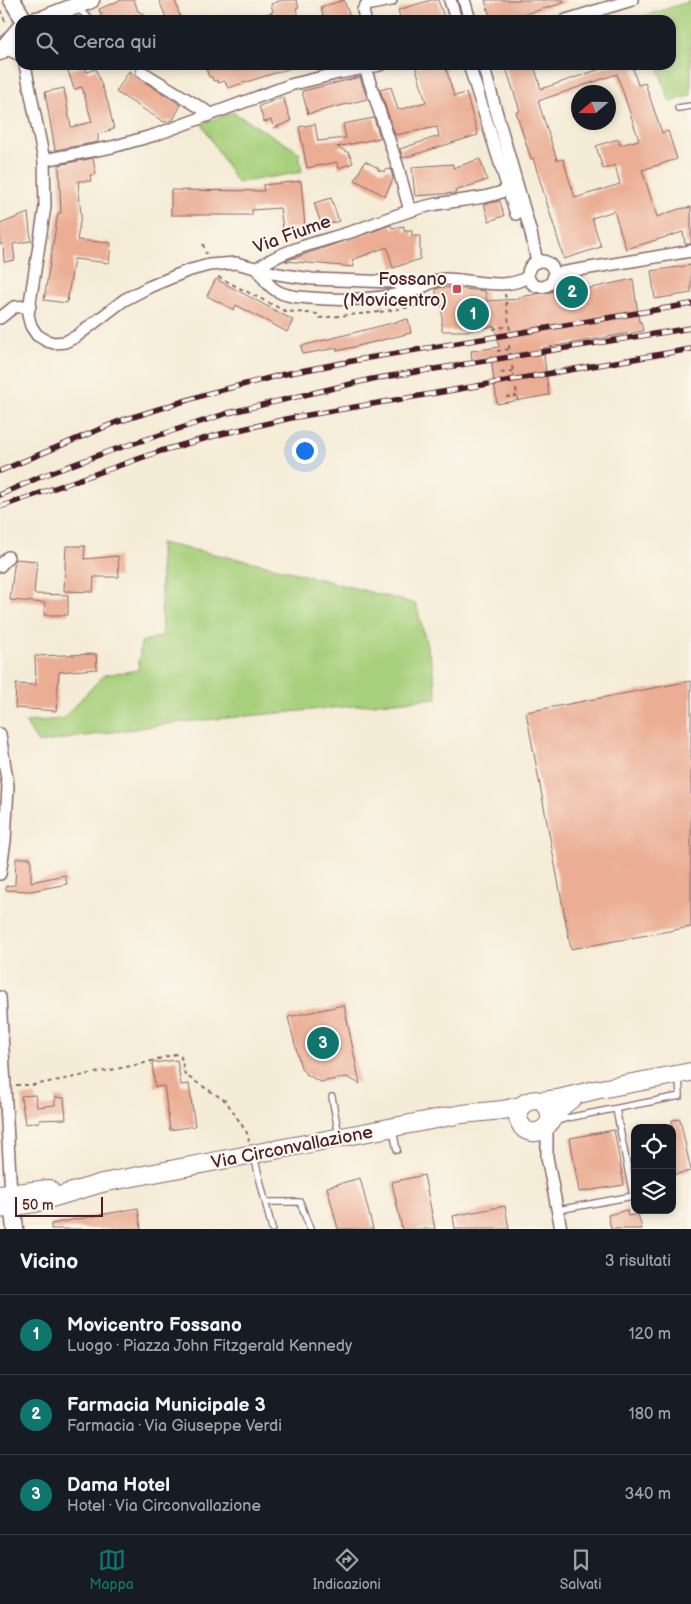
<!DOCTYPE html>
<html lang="it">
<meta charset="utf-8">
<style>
body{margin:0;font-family:"Balsamiq Sans",sans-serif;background:#242831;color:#f1f3f6}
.controls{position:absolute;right:15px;bottom:15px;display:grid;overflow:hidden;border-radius:10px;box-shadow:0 2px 8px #0003}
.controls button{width:45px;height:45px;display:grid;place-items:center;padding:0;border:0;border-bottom:1px solid #363941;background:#171b24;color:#f1f3f6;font:25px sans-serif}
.compass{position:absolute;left:571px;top:85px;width:45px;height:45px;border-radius:50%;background:#171b24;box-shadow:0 2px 8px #0003;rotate:250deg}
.scale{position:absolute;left:15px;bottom:12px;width:88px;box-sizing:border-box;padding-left:5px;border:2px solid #4a1f2b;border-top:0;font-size:14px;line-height:18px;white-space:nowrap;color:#4a1f2b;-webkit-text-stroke:4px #fbf7ec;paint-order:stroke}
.you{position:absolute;left:304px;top:450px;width:18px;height:18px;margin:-12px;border:4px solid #fff;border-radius:50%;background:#1a73e8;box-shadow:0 0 0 8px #1a73e833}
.badge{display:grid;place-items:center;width:32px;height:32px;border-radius:50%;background:#0f766e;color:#fff;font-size:16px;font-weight:700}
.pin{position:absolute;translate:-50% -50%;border:2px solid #fff;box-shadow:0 1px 5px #0006}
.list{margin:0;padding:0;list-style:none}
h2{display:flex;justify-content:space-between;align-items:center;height:65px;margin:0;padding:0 20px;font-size:21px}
h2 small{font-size:16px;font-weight:400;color:#9ea1a6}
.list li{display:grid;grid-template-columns:32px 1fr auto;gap:15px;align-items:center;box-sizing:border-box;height:80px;padding:0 20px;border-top:1px solid #363941}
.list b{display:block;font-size:19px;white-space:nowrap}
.list p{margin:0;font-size:16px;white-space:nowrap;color:#9ea1a6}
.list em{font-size:16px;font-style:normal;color:#9ea1a6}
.icon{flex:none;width:28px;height:28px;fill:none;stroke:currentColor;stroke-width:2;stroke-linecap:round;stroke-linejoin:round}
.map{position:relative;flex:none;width:691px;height:1229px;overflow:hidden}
.search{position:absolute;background:#171b24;box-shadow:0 2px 8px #0003;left:15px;right:15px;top:15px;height:55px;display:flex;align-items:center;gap:12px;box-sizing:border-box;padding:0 18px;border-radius:15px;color:#9ea1a6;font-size:19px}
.sheet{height:305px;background:#171b24}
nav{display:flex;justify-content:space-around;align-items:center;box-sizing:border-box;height:70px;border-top:1px solid #363941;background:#171b24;font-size:14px;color:#9ea1a6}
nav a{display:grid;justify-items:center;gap:2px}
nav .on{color:#0f766e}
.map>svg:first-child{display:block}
</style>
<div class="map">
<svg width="691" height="1229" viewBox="0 0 691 1229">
<rect width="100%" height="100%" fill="#fbf7ec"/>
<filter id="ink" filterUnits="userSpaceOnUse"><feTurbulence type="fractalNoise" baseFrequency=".02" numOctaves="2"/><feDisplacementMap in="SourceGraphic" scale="10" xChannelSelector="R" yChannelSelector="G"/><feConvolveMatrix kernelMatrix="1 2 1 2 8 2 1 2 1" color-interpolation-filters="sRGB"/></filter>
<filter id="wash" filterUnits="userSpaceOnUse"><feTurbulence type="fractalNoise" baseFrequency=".0096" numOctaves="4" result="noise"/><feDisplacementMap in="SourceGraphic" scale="20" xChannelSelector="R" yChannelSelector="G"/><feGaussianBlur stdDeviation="1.12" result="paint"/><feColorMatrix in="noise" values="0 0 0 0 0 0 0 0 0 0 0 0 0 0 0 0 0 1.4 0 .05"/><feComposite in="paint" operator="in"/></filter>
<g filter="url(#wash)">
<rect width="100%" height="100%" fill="#f5ecd7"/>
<g fill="#a7d07c" stroke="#787854">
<polygon points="691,1 691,95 670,102 657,65 671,65 671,20 642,20 641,17"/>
<polygon points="233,112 299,152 302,172 237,183 202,124"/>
<polygon points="160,543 258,563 416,604 432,665 437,698 174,723 38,743 25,722 62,719 104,675 138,670 141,642 162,636"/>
</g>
<g id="blocks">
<g fill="#ebad94" fill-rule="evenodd">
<polygon points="121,0 134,0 138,11 153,20 103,20 99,9"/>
<polygon points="159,0 175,0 181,20 167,20"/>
<polygon points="282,0 296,0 299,7 296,8 300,20 254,20 253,18 273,12 271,4"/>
<polygon points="344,0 351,20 324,20 321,7"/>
<polygon points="431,0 438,0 445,20 401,20 398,10"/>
<polygon points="485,0 564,0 564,3 525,14 519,20 491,20"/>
<polygon points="205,65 294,65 294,67 228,88 225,81 218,83 217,80 213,81 212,77 209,77"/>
<polygon points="425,65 445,65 454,96 466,93 478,135 403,158 400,149 439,136 437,127 395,135 380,90 391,87 398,110 426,102 416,68"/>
<path d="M505,65H534L541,89L612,65H639V67L633,69L638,85L645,83L662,133L668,131L677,159L642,170L657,217L679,209L691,207V244H685L683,232L626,249L614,211L592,218L601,247L564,259L533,158L531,159L516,112L520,111ZM617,74L639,140L620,145L618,139L596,146L603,169L615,165L620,184L575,198L563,159L557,160L538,101Z"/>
<polygon points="85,66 87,72 96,69 108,103 114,129 98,134 98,142 55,150 45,92 64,88 71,127 92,122 82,87 74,89 68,71"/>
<polygon points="129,71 138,78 181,105 173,120 164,122 116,92"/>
<polygon points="360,77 367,99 308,114 302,91"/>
<polygon points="283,97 291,121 274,128 271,120 264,122 259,106"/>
<polygon points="374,118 380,138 337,147 349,153 353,163 339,168 337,162 307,168 299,127 315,124 318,141 346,138 343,124"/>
<polygon points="93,158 96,174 90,175 91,181 78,181 81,216 77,240 111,243 109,263 74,259 67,303 44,300 58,213 61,213 59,165"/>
<polygon points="480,159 487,180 455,191 456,193 415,196 412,167 453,164 453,168"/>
<polygon points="365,161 378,168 378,170 385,172 384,170 391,169 393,179 385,196 355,180"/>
<polygon points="301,181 305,227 283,229 280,208 252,210 252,215 171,215 171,190 264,191 263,185"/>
<polygon points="331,198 339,221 322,226 314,203"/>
<polygon points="500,201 504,216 489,221 484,204"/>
<polygon points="28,213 31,241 13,244 15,260 4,262 3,243 0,245 0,224"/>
<polygon points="391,225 392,228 404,226 404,231 412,231 412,236 420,236 420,259 393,268 387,247 352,260 354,267 285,261"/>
<polygon points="691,265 691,293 655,299 651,271"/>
<polygon points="216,279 293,320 287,332 236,305 234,310 207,296"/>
<polygon points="633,279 639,322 641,322 643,331 543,348 549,395 497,404 491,357 472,360 471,351 499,347 495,326 466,331 442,331 442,305 436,305 436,289 442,287 485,291 487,301 519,299 519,297 587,286 587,289"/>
<polygon points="408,319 411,333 337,351 337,348 303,354 301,346"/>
<polygon points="66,546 85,546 84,559 118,556 119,577 94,577 93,592 64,591"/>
<polygon points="15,559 37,561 34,594 68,595 68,615 44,615 45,603 10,600"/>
<polygon points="96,654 97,669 59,672 56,711 15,708 16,684 36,685 35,656"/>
<polygon points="691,681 691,927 571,949 526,712"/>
<polygon points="16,858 31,858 31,882 65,875 67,884 31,891 6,890 6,886 15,885"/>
<polygon points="344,1005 360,1084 347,1077 320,1082 306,1074 301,1068 288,1017"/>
<polygon points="177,1060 181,1085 189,1084 195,1126 170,1130 164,1086 155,1087 152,1063"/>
<polygon points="35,1095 37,1107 55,1105 55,1097 64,1098 66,1119 39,1120 39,1122 25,1124 21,1096"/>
<polygon points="680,1119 691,1171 672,1175 672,1120"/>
<polygon points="614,1130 624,1185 579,1192 570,1138"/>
<polygon points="424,1175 435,1229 402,1229 392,1182"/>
<polygon points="360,1178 373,1229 338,1229 327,1187"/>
<polygon points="505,1206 509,1229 455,1229 453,1216"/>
<polygon points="138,1208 141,1229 51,1229 51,1224"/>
<polygon points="627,1210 628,1216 638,1214 642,1229 611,1229 608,1215"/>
</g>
</g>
</g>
<g filter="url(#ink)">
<use href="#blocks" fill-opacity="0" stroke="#866767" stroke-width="1"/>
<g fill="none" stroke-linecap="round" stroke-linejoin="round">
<g stroke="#866767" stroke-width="8">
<g id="lane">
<polyline points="77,8 91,20"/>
<polyline points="678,108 691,106"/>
<polyline points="332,1097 339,1136"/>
<polyline points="558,1121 567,1118 680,1096 679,1076"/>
<polyline points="393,1130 397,1150"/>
<polyline points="254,1156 272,1229"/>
<polyline points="266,1202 300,1202 310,1229"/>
<polyline points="558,1210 633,1196 616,1109"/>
</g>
</g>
<g stroke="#866767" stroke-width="14">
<g id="street">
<polyline points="450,0 456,20"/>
<polyline points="464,0 470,20"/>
<polyline points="365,20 363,10 366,5 391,0"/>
<polyline points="566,20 632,0"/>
<polyline points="1,51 9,50 20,55"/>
<polyline points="25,65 44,160 45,207 28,315 31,326 37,335 47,341 54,343 65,342 77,336 124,300 149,287 187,271 209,265 236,263 278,274 312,279 392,282 416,290"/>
<polyline points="469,65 516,214"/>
<polyline points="483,65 531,233 537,262"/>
<polyline points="365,68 397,164 410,211"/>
<polyline points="142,72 211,114"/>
<polyline points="44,160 112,147 155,135 290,85 339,73 380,65"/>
<circle cx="541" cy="274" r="13"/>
<path d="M257,268C262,276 268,286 277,291C287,297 299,297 310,298C345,301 379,300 413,291C424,288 433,279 445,279C469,279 509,292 528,276"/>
<path d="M257,268C288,247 325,241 360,229C384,220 407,210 432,205C460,199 492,200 517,185"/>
<polyline points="554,274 691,251"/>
<polyline points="0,318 14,307 30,306"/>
<polyline points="0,566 8,557"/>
<polyline points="0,734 8,786 5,841 0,874"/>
<polyline points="0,997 11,1194"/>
<polyline points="547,1127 547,1157 561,1229"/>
</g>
</g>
<g stroke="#866767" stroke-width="19">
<g id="secondary">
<polyline points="12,0 24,20"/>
<polyline points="36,20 45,18 91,0"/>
<polyline points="0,52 20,28"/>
<polyline points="11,1194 15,1229"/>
</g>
</g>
<g stroke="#866767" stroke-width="20">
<g id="primary">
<polyline points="541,1101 558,1099 595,1090 691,1072"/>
<path d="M550,1119C551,1088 508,1100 520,1123C522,1128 526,1131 531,1132C547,1135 552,1115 562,1107C565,1103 570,1100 574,1097"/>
<polyline points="0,1195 49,1189"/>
<polyline points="0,1209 35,1203 102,1183 462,1114 503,1110 521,1106"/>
</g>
</g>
<g stroke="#866767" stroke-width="2" stroke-dasharray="4 4" stroke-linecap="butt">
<polyline points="0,10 6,23"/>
<polyline points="203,244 206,254"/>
<polyline points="218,277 285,311 317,314 319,318 380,312 380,308"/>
<polyline points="505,294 510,331"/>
<polyline points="380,312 436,303"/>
<polyline points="493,329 509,326"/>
<polyline points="509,345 510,354"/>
<polyline points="497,351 510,349"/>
<polyline points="512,366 514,376"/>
<polyline points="501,373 513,371"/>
<polyline points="516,389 518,400"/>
<polyline points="506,397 517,396"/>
<polyline points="16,1085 34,1085 141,1064 175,1054 181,1057 185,1075 226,1101 247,1133 249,1141"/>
</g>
<use href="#lane" stroke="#fff" stroke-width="5.5"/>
<use href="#street" stroke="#fff" stroke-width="11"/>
<use href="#secondary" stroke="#fff" stroke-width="16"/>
<use href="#primary" stroke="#fff" stroke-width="18"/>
<g stroke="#4a1f2b" stroke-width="5.5">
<g id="rail">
<polyline points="0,471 117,422 210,393 285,374 368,358 691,304"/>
<polyline points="0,495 42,476 110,451 228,413 372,379 691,328"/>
<polyline points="0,507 161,451 221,434 291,418 691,349"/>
</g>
</g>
<use href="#rail" stroke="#fbf7ec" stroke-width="4" stroke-dasharray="11" stroke-linecap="butt"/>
</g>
</g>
<rect fill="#d1495b" stroke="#fbf7ec" stroke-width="2" x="452" y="284" width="10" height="10" rx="2.5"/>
<g text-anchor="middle" stroke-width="4" stroke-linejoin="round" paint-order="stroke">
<g font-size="18" fill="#4a1f2b" stroke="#fbf7ec">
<text transform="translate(292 234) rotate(-20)" y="6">Via Fiume</text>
<text transform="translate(292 1147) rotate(-11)" y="6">Via Circonvallazione</text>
</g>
<g font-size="18" fill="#4a1f2b" stroke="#fbf7ec" text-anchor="end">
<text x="447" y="285">Fossano<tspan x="447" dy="21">(Movicentro)</tspan></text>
</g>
</g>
</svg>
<div class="controls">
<button><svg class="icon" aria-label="locate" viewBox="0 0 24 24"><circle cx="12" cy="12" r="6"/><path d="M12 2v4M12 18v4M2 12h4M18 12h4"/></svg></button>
<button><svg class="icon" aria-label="layers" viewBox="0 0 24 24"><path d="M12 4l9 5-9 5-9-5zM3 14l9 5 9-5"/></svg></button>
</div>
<svg class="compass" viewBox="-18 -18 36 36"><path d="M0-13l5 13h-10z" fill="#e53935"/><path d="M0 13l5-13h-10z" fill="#9ea1a6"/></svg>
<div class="scale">50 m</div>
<div class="you"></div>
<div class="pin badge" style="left:473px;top:314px">1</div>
<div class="pin badge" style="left:572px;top:292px">2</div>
<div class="pin badge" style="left:323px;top:1043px">3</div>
<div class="search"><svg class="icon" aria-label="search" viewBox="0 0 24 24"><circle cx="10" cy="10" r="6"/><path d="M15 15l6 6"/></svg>Cerca qui</div>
</div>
<section class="sheet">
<h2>Vicino<small>3 risultati</small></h2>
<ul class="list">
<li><span class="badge">1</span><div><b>Movicentro Fossano</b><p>Luogo · Piazza John Fitzgerald Kennedy</p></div><em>120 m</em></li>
<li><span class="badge">2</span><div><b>Farmacia Municipale 3</b><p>Farmacia · Via Giuseppe Verdi</p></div><em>180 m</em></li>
<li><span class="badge">3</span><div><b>Dama Hotel</b><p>Hotel · Via Circonvallazione</p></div><em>340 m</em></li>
</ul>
</section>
<nav>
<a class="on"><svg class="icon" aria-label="map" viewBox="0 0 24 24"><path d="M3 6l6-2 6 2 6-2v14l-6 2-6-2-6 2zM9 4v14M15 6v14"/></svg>Mappa</a>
<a><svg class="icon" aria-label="directions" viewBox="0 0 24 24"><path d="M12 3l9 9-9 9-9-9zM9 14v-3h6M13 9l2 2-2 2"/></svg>Indicazioni</a>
<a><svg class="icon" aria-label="saved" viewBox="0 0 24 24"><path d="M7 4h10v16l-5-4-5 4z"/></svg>Salvati</a>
</nav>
